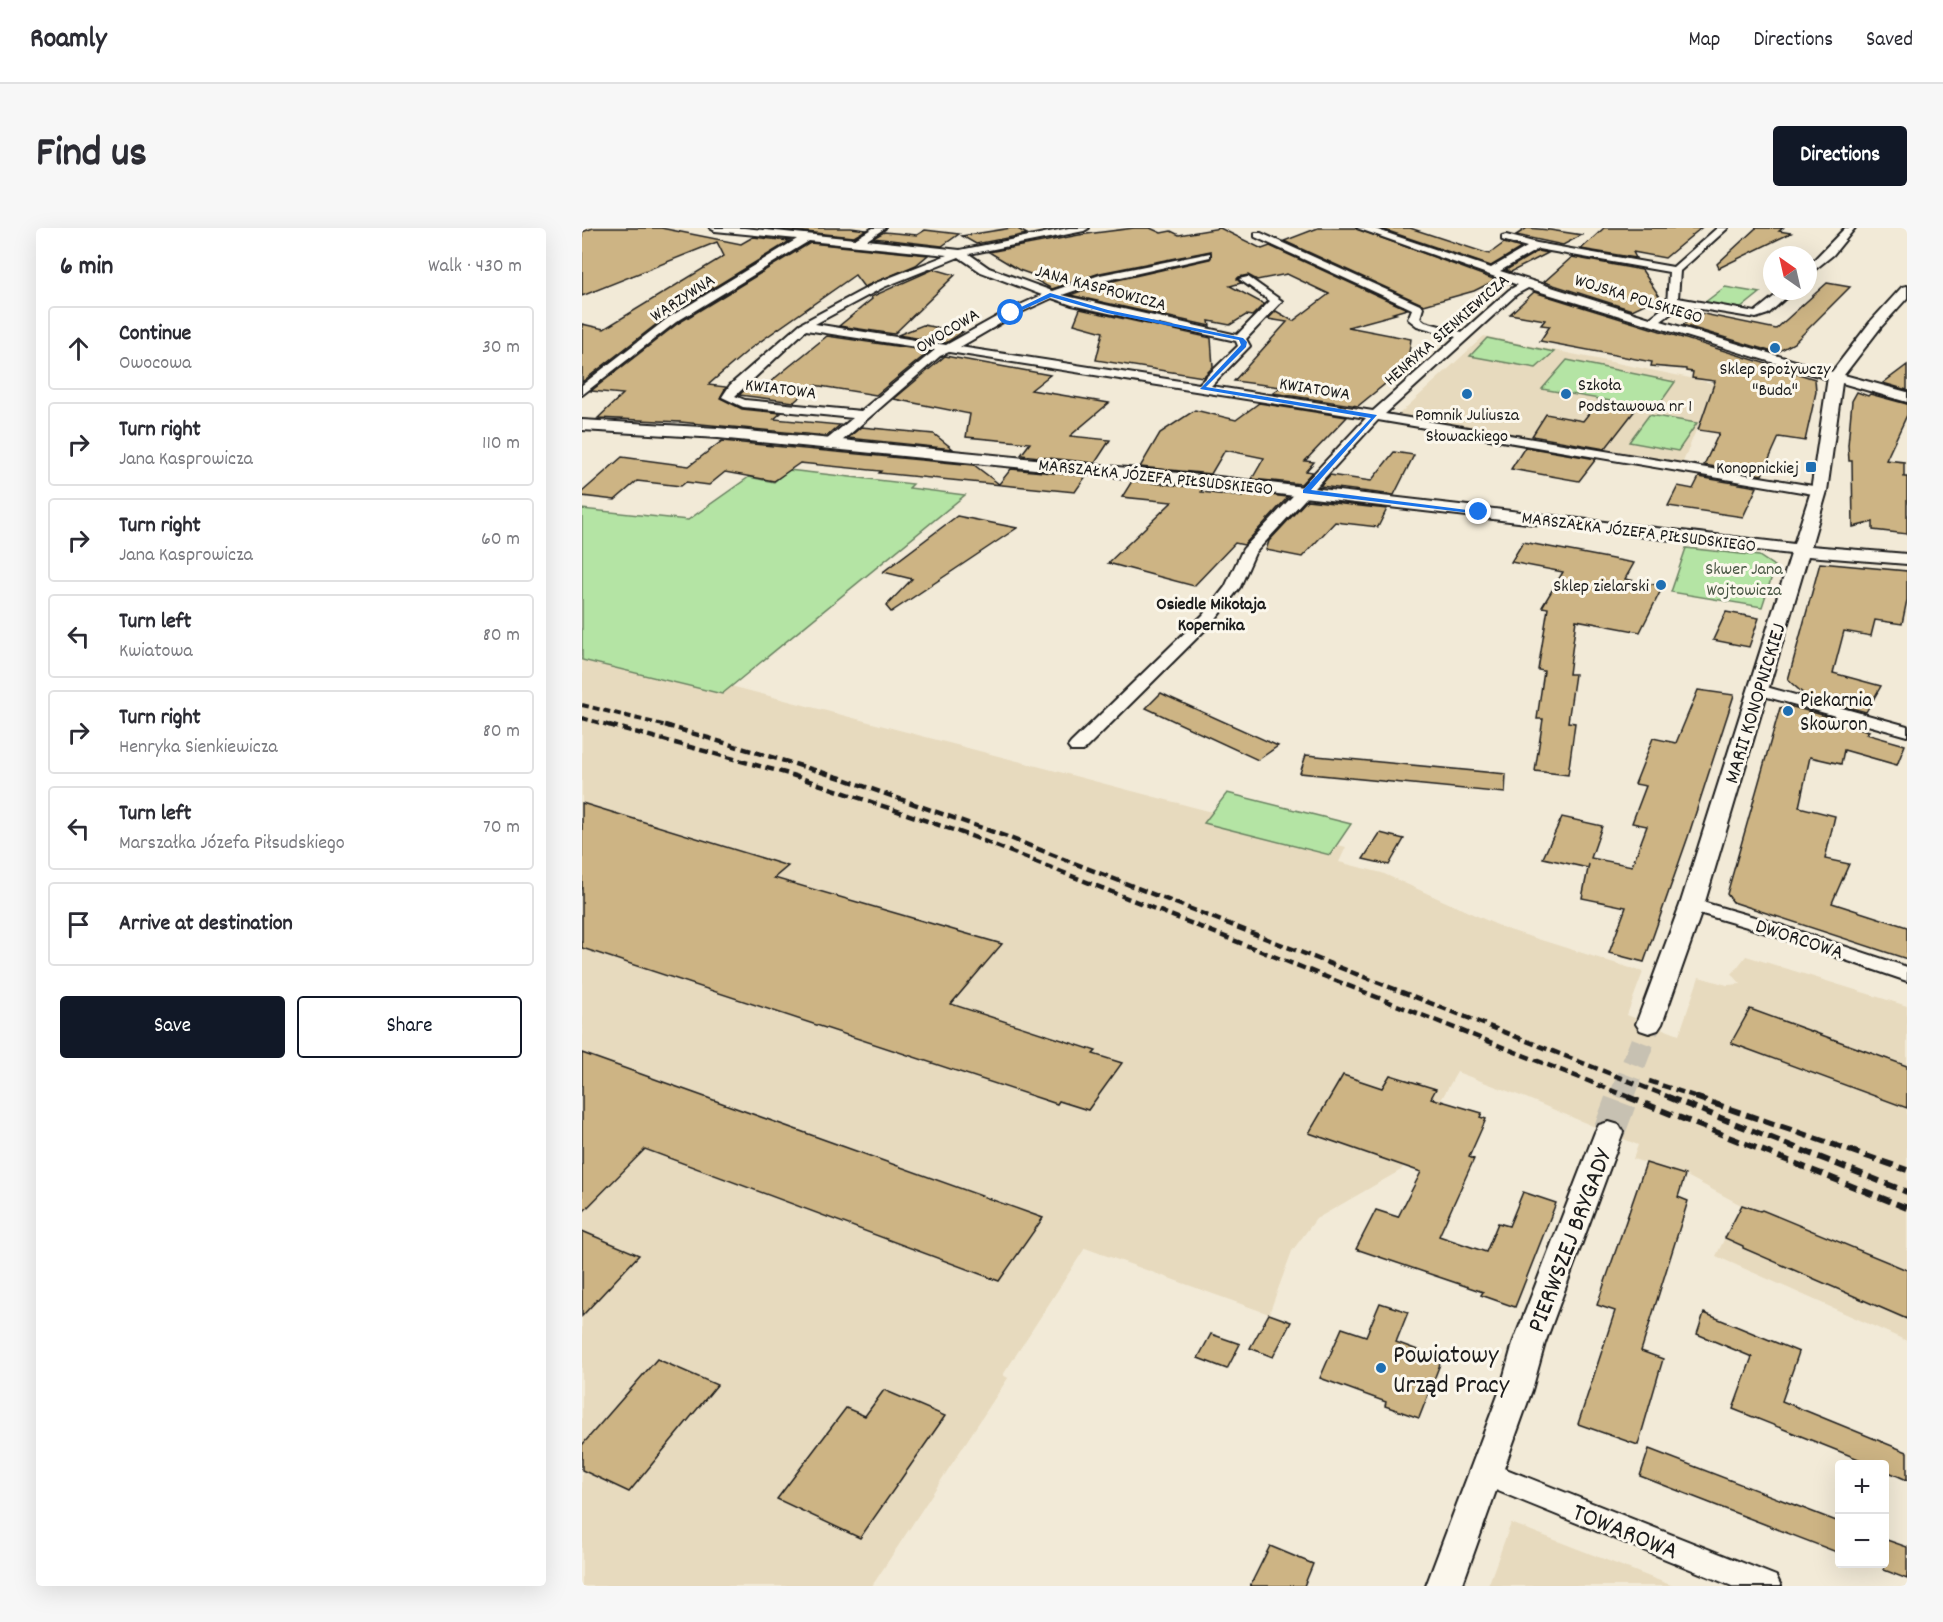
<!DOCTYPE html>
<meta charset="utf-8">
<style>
body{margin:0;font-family:Dekko,sans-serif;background:#f7f7f7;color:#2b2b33}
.controls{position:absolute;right:18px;bottom:18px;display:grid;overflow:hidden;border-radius:6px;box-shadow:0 6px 24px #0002}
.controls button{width:54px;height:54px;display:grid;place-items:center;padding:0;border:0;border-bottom:2px solid #e1e1e2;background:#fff;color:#2b2b33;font:30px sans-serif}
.compass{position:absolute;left:1181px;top:18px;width:54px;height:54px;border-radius:50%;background:#fff;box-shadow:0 6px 24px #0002;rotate:326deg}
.stop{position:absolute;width:18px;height:18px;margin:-14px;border:4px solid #1a73e8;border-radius:50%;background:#fff}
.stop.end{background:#1a73e8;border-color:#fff;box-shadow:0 2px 6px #0008}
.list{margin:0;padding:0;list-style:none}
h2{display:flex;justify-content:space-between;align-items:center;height:78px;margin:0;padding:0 24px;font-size:26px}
h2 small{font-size:20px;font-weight:400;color:#7c7c81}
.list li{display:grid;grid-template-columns:39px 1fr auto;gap:18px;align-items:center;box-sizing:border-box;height:84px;margin:0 12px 12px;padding:0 12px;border:2px solid #e1e1e2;border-radius:6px}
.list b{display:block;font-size:22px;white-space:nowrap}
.list p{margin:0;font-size:20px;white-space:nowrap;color:#7c7c81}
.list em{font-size:20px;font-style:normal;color:#7c7c81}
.actions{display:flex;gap:12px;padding:18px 24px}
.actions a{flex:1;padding:14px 0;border:2px solid #111827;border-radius:6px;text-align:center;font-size:21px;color:#111827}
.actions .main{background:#111827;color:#fff}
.icon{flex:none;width:33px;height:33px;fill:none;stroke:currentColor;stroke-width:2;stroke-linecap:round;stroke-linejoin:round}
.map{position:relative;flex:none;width:1325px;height:1358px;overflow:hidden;border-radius:6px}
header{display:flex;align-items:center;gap:36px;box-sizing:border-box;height:84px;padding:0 30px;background:#fff;border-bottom:2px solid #e1e1e2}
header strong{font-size:28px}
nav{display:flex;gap:33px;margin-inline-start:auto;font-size:21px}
.intro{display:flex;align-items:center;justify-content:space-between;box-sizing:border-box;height:144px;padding:0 36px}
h1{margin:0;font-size:42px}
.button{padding:15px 27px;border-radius:6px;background:#111827;color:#fff;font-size:21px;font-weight:700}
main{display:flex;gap:36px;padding:0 36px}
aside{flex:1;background:#fff;border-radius:6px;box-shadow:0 6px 24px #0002}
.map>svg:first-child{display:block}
</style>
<header>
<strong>Roamly</strong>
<nav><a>Map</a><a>Directions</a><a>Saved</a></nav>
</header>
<div class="intro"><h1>Find us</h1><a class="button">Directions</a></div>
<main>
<aside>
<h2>6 min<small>Walk · 430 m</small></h2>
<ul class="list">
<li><svg class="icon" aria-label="ahead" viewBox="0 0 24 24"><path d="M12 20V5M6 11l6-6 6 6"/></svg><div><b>Continue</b><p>Owocowa</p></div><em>30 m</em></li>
<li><svg class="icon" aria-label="right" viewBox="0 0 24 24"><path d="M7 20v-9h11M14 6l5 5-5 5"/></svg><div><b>Turn right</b><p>Jana Kasprowicza</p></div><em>110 m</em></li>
<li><svg class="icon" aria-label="right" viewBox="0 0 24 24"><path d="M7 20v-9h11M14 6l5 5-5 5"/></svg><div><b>Turn right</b><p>Jana Kasprowicza</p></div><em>60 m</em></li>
<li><svg class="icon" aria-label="left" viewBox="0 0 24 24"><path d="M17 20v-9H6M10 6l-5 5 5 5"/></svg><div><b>Turn left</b><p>Kwiatowa</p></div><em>80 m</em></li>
<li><svg class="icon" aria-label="right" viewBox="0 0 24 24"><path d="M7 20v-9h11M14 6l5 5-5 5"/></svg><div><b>Turn right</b><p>Henryka Sienkiewicza</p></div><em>80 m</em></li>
<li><svg class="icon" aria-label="left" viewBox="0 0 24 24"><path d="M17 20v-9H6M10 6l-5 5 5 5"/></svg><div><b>Turn left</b><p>Marszałka Józefa Piłsudskiego</p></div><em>70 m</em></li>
<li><svg class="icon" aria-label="arrive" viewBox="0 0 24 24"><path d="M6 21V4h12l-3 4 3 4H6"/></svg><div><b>Arrive at destination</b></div></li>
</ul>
<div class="actions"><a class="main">Save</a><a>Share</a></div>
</aside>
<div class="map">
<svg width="1325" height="1358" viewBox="0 0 1325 1358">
<rect width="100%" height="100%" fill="#f2ead7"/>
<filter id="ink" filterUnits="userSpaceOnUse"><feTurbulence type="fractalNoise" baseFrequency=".0167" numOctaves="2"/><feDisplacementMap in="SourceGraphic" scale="12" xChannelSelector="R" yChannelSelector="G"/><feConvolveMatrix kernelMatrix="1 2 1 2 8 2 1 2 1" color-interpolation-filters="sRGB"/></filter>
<g filter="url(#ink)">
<g fill="#e7dabe">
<polygon points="902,108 1108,150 1133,156 1101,234 816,187"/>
<polygon points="0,432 140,466 149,458 764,619 757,634 800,645 924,701 1061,744 1045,787 1097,807 1117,749 1145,757 1159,756 1150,746 1164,728 1325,778 1325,1113 1134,1028 1159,977 1103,947 1051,931 1056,917 944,870 875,844 819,942 734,991 710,1023 687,1086 503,1020 421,1147 426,1150 290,1358 0,1358"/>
<polygon points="929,1295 1091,1358 906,1358"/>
</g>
<g fill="#b4e4a4" stroke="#688060" stroke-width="1.5">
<polygon points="1143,59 1178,65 1158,81 1122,75"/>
<polygon points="905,110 972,124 954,140 888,128"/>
<polygon points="985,132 1093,154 1074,181 960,161"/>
<polygon points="1067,187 1115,195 1096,223 1047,214"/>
<polygon points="206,242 331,256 327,260 383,267 140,466 0,432 0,281 106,292 167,249 192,254"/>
<polygon points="1104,320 1177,328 1192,338 1192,342 1180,379 1089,364"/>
<polygon points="645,565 769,596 748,627 622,595"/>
</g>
<g fill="#cdb484" stroke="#1c1c1c" stroke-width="1.5">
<polygon points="11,0 79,0 159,16 171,9 208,13 85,88 0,154 0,96 22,101 142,28 135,14 0,68 0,4"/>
<polygon points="185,0 269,0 284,2 272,9"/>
<polygon points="429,0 434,0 445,6 394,16 380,8"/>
<polygon points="552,0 568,0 579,5 589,3 597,7 638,0 680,21 688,18 825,81 811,85 814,86 766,99 829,111 825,138 776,178 691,165 699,159 652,153 705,94 686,91 694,83 711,93 747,66 705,46 675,52 666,47 657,49 655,51 659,55 648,58 682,76 670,88 664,87 648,97 627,93 628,98 488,67 522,55 628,31 629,23 518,45 470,61 452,51 457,49 437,42 407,24 497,7"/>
<polygon points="736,0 773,0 914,52 892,63 842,77 702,13"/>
<polygon points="797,0 828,0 907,26 922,15 939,20 909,38"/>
<polygon points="945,0 968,2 1000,7 981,17 934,7"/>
<polygon points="1022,0 1119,0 1083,30 1051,24 1054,30 999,21"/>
<polygon points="1174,0 1201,0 1197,3 1209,5 1137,40 1135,36"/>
<polygon points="343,2 377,6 360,18 291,10 302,4 335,7"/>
<polygon points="228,15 346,27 334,37 282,59 273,47 169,120 126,157 144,159 138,170 160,181 199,185 192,191 258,197 245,208 98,194 16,190 41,166 9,163 95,96"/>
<polygon points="956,23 966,25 929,44 924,42"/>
<polygon points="990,29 1060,42 1078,69 1050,82 962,54"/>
<polygon points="352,41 373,47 312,106 257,98 290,71 289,69"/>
<polygon points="1245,55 1268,59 1212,115 1194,125 1101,97 1117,85 1194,101"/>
<polygon points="952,64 1233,151 1234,164 1223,213 1197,209 1180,247 1122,237 1137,205 1116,202 1133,153 1110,150 1111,144 1104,143 1104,141 1069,138 1070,134 958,113 968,98 959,97 963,92 928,86"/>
<polygon points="498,81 629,110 631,139 621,149 514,132 521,104 492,96"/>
<polygon points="341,97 381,104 364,115 316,107"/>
<polygon points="245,108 348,123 294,167 232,157 212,174 157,167 164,161 178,162"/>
<polygon points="363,128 468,147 449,162 527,175 488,208 528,212 513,235 439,227 448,215 384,209 388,186 312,171"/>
<polygon points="1325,137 1325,162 1301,155"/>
<polygon points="1275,164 1286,168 1288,166 1325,176 1325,187 1304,232 1322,234 1322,249 1325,249 1325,306 1291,302 1291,294 1271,299 1270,233 1267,233 1266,217 1270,173"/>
<polygon points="1016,174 1054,181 1023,221 950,208 964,186 1001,193"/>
<polygon points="677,175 765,189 723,233 732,234 724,243 730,244 719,256 670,251 682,230 643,222 629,246 558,239 578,205 613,182 654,192"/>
<polygon points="279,199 352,206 371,221 266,210"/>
<polygon points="140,213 392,237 417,256 429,241 504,248 493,264 297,245 299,243 218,235 192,253 143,244 127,257 104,254 99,258 55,253 33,272 0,268 0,264 40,229 107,238"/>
<polygon points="943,219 1014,231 997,253 929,241"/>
<polygon points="812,224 832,227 812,267 738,258 748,247 789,253"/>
<polygon points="1117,249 1175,259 1161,289 1086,278 1096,258 1111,261"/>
<polygon points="550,253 621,260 619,264 660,269 662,264 706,269 662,317 653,315 612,358 526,335 590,274 540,269"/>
<polygon points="725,272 805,281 796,299 753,294 720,329 684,322 687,313"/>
<polygon points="375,288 435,300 309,384 304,378 330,351 301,344"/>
<polygon points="941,314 1052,335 1043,351 1081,358 1058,404 994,392 987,446 993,446 986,494 993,495 986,547 953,543 961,491 955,491 962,443 956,442 966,380 960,379 981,344 929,334"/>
<polygon points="1238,335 1325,343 1325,372 1320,396 1293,392 1289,408 1262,403 1251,445 1299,458 1284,484 1224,468 1206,452"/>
<polygon points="1144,384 1177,390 1167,419 1131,412"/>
<polygon points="1116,462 1152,467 1106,609 1062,734 1027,725 1044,679 1000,670 1007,636 1006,640 961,630 980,589 1020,598 1009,630 1050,638 1065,598 1050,595 1064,558 1053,556 1071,510 1094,515"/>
<polygon points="579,465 587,469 696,518 676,532 564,480"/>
<polygon points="1207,478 1278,497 1276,500 1287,503 1284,506 1323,517 1315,537 1262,522 1259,536 1228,529 1217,579 1253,588 1243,631 1267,636 1250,675 1325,699 1325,731 1151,674 1145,666 1198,480"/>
<polygon points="724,527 924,546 923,565 718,545"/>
<polygon points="0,575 206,638 192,650 420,716 369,776 514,823 511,826 540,835 506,882 477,873 475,876 0,720"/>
<polygon points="798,605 822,611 807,637 781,631"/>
<polygon points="1168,781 1325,838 1325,880 1149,815"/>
<polygon points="0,825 112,865 461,990 417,1053 63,921 0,985"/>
<polygon points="761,847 800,860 808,847 854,861 849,870 900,885 898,889 904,891 887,929 892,931 857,1008 904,1024 916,995 927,998 941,964 974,975 933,1079 899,1067 901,1064 774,1021 794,982 816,989 839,944 727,905"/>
<polygon points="1064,935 1103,947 1096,969 1106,973 1059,1123 1081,1131 1056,1217 996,1196 1033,1083 1015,1077"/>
<polygon points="1160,977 1178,983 1180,982 1325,1042 1325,1091 1161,1020 1161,1018 1143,1010"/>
<polygon points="0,1003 57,1027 0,1088"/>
<polygon points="798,1075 826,1084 814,1114 860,1131 837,1190 803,1178 804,1174 738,1150 760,1100 784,1108"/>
<polygon points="1122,1085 1217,1124 1200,1173 1325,1224 1325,1252 1302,1242 1302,1236 1289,1236 1151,1181 1170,1129 1115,1106"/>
<polygon points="687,1086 709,1094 691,1129 668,1120"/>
<polygon points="629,1106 658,1116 645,1141 616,1130"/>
<polygon points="75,1131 135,1157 47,1264 0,1242 0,1217"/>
<polygon points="302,1162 363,1188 278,1310 195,1271 264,1180 283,1188"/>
<polygon points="1067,1221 1257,1294 1257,1325 1058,1248"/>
<polygon points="1302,1311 1325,1319 1325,1351 1302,1342"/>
<polygon points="688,1318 731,1336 722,1358 668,1358"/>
</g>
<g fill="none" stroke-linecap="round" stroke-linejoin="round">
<polyline stroke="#c7c1b2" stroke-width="24" stroke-dasharray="24 12" stroke-linecap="butt" points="1039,870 1067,796"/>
<polyline stroke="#c7c1b2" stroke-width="32" stroke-dasharray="32 16" stroke-linecap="butt" points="1027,904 1040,869"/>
<g stroke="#1c1c1c" stroke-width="4">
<g id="minor">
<path d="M128,0H162L273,11L291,0H303L285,12L378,22L487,0H507L502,3L387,26L407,40L470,63L518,47L628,25V29L521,53L480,67L655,107L688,73L657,51L666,49L700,73L664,111L668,118L666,120L629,158L791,183L874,109L835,98L826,91L830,81L673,9V5H679L840,78L841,80L838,90L843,94L880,104L927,62L936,57L775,0H790L909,40L945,19L920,12V8L924,7L955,15L1091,39L1135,0H1146L1098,43L1096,70L1173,84L1199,63H1210L1209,65L1186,86L1174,90L1095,77L1091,84L1079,93L1257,146V152H1249L946,60L935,66L803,186L1237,259L1244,263L1237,267L796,192L673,325L658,359L632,393L501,523H489L486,519L489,515L621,387L643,359L661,321L784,190L367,124L358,128L253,219H243L242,216L243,213L271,190L161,179L140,169L148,157L218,96L294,55L365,27L227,13L94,94L0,167V157L86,90L215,11L133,3ZM956,21L1087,44L1085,77L1068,90L918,43ZM377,29L399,44L460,67L425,83L364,117L233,96L302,59ZM470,70L490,77L654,113L656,118L617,156L378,119L433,87ZM224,102L353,122L279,183L163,172L153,168Z"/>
<polygon points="1263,0 1273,0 1251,27 1226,47 1226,38"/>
<polygon points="1177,457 1325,498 1325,508 1171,465 1169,462"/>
<polygon points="1110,671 1186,693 1325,739 1325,753 1172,701 1103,681 1100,677 1103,673"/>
<polygon points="904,1233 1194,1348 1199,1358 1150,1358 894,1254 890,1245 894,1236"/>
</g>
</g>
<g stroke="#1c1c1c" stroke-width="4">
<g id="tertiary">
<polygon points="1325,58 1325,70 1299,99 1262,147 1325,164 1325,174 1260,155 1245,263 1229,318 1325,326 1325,336 1226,328 1122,677 1080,796 1076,802 1067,805 1058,802 1054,796 1098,677 1209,326 628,258 136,210 0,202 0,192 136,200 628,248 1212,316 1229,263 1246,149 1289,93 1320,59"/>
<polygon points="1027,894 1037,897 1041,904 963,1115 950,1162 880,1358 844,1358 918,1162 931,1115 1013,904 1017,897"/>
</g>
</g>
<use href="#minor" fill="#fbf7ec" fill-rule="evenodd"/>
<use href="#tertiary" fill="#fbf7ec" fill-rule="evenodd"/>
<g stroke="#1c1c1c" stroke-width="4" stroke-dasharray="7 4" stroke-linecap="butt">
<polyline points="0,477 89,499"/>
<polyline points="0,490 33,499"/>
</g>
<g stroke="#1c1c1c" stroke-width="4.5" stroke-dasharray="9 4.5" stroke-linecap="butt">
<polyline points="27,497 207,546 389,608 1049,870"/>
<polyline points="83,497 259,550 428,610 1090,870"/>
<polyline points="1067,853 1118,870"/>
</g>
<g stroke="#1c1c1c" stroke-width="6" stroke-dasharray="12 6" stroke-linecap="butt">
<polyline points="1046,869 1325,980"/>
<polyline points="1086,869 1325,964"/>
<polyline points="1113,869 1325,942"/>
</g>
</g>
</g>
<polygon fill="#1a73e8" points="468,65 526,82 661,110 665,114 664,119 624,159 795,187 729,262 901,284 897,286 721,265 721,262 789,190 618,161 659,117 657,112 525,85 469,69 431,86 427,85"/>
<g fill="#1f6fb2" stroke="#fbf7ec" stroke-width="2">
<circle cx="1193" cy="120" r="6"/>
<circle cx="885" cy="166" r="6"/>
<circle cx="984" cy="166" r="6"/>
<rect x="1223" y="233" width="12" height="12" rx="3"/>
<circle cx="1079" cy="357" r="6"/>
<circle cx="1206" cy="483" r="6"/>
<circle cx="799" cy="1140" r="6"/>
</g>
<g text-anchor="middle" stroke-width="6" stroke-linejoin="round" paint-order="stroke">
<g font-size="18" fill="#1c1c1c" stroke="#fbf7ec">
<text transform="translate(519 59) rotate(15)" y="6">JANA KASPROWICZA</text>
<text transform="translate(100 69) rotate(-33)" y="6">WARZYWNA</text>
<text transform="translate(1057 70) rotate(17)" y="6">WOJSKA POLSKIEGO</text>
<text transform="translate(864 101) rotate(-41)" y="6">HENRYKA SIENKIEWICZA</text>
<text transform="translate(365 102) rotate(-31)" y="6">OWOCOWA</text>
<text transform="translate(199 160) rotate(7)" y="6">KWIATOWA</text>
<text transform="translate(733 160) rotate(9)" y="6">KWIATOWA</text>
<text transform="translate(574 248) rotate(6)" y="6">MARSZAŁKA JÓZEFA PIŁSUDSKIEGO</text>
<text transform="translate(1057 303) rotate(7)" y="6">MARSZAŁKA JÓZEFA PIŁSUDSKIEGO</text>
</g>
<g font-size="18" fill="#1c1c1c" stroke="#fbf7ec">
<text x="1193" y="146">Sklep spożywczy<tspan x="1193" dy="21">"Buda"</tspan></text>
<text x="996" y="162" text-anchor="start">Szkoła<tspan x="996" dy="21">Podstawowa nr 1</tspan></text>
<text x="885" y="192">Pomnik Juliusza<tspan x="885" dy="21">Słowackiego</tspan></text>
<text x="1217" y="245" text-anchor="end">Konopnickiej</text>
<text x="1067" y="363" text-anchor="end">Sklep zielarski</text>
</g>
<g font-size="18" fill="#4a5845" stroke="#fbf7ec">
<text x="1162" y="346">Skwer Jana<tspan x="1162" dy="21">Wojtowicza</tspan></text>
</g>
<g font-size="18" font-weight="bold" fill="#1c1c1c" stroke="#fbf7ec">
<text x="629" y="381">Osiedle Mikołaja<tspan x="629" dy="21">Kopernika</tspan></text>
</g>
<g font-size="21" fill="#1c1c1c" stroke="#fbf7ec" text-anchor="start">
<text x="1218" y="478">Piekarnia<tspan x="1218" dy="24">Skowron</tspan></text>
</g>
<g font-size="21" fill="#1c1c1c" stroke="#fbf7ec">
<text transform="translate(1172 475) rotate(-73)" y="7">MARII KONOPNICKIEJ</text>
<text transform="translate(1218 710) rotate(18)" y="7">DWORCOWA</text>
</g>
<g font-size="26" fill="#1c1c1c" stroke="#fbf7ec">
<text transform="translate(986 1012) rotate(-69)" y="9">PIERWSZEJ BRYGADY</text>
<text transform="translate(1044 1302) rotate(22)" y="9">TOWAROWA</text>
</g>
<g font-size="26" fill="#1c1c1c" stroke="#fbf7ec" text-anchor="start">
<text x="811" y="1134">Powiatowy<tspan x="811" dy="30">Urząd Pracy</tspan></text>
</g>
</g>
</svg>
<div class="controls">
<button>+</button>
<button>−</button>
</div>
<svg class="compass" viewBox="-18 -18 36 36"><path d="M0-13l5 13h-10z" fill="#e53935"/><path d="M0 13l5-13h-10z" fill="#7c7c81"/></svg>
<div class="stop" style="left:429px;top:85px"></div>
<div class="stop end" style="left:897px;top:284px"></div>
</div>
</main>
